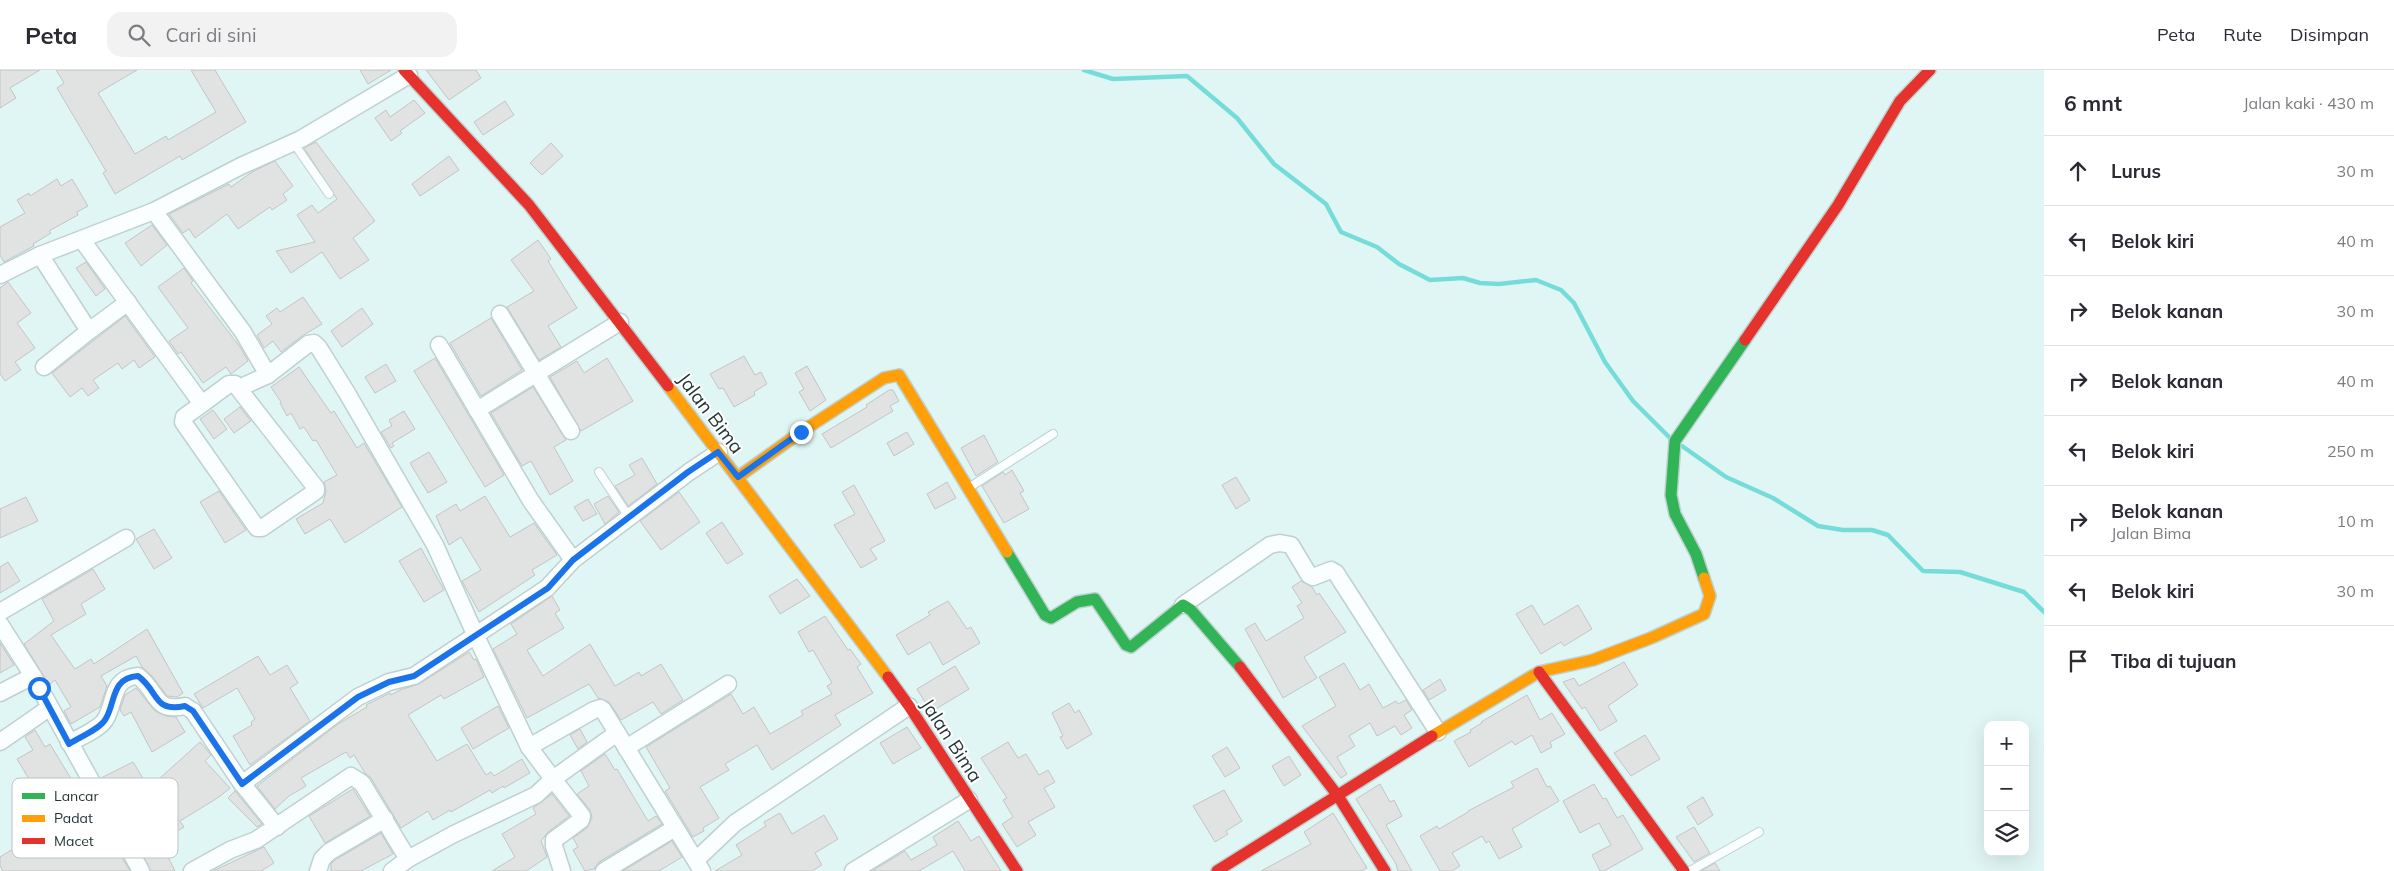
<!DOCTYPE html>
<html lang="id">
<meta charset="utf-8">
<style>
body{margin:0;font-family:Mulish,sans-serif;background:#f2f2f3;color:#2b2b33}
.controls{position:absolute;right:15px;bottom:15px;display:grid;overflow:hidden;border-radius:10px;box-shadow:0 5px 20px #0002}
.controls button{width:45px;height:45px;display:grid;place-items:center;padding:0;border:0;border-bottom:1px solid #e1e1e2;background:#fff;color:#2b2b33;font:25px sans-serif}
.stop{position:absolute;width:15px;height:15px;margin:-11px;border:4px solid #1a73e8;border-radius:50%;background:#fff}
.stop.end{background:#1a73e8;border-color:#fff;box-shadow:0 1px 5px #0008}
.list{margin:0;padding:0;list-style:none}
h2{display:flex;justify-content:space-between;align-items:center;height:65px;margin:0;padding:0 20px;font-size:21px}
h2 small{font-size:16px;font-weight:400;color:#7c7c81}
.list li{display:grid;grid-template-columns:32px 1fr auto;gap:15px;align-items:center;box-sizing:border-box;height:70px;padding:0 20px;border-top:1px solid #e1e1e2}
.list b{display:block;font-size:19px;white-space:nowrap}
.list p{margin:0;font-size:16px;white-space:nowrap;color:#7c7c81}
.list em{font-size:16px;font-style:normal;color:#7c7c81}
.icon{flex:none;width:28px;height:28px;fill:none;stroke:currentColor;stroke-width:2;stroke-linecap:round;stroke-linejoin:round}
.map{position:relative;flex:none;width:2044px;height:801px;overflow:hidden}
header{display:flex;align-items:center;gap:30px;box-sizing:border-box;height:70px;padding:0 25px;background:#fff;border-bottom:1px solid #e1e1e2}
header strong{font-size:24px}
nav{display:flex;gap:28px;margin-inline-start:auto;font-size:18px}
.search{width:350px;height:45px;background:#f2f2f3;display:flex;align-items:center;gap:12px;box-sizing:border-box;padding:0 18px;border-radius:15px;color:#7c7c81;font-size:19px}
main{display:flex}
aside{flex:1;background:#fff}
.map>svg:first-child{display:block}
</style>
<header>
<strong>Peta</strong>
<div class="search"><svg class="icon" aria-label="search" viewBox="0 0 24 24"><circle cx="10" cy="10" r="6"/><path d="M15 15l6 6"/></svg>Cari di sini</div>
<nav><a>Peta</a><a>Rute</a><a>Disimpan</a></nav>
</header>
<main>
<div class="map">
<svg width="2044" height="801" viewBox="0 0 2044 801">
<rect width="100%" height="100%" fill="#e0f6f5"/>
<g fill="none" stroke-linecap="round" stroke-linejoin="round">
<g stroke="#76dcda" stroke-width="4.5">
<polyline points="1084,0 1113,9 1187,6 1237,48 1274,94 1326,134 1341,162 1377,177 1399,194 1430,210 1463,208 1480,213 1499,214 1536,210 1561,220 1574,233 1605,292 1633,331 1670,368"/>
<polyline points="1682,376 1726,407 1773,428 1818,456 1843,460 1872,460 1888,465 1923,501 1960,502 2024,522 2044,542"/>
</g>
</g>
<g fill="#e1e3e2" stroke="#c3c5c4">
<polygon points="0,0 40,0 10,18 16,28 0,38"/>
<polygon points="56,0 137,0 98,23 135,84 166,66 168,70 216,42 191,0 215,0 246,52 182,90 180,86 115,124 103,103 106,101 57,18 64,13"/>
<polygon points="360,0 391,0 368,14"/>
<polygon points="426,0 476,0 481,8 449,30"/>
<polygon points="414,30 425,43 400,61 402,63 391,71 375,48 386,40 390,47"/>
<polygon points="505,31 514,45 483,65 474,52"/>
<polygon points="316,72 375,151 353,168 369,190 340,209 322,182 291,203 276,181 315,172 297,145 312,135 318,143 337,129 304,78"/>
<polygon points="551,73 563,86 542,105 530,93"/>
<polygon points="449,86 459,100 420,126 412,114"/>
<polygon points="275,91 293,116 283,124 287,130 272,140 270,137 238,159 227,144 195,168 189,159 183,163 169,144 229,114 231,117 252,102"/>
<polygon points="57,109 61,116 72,109 88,136 77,142 78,145 49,161 51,163 33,174 34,176 4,192 0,185 0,157 25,143 17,130 29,123 30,126"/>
<polygon points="152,155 167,175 141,196 125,173"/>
<polygon points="538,170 551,189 548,191 577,238 548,256 561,277 539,290 507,237 534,221 511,190"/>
<polygon points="86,192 105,219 96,226 76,198"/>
<polygon points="184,198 193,211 191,213 240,277 248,291 231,304 226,297 203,313 181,282 178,284 169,271 188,258 158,217"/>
<polygon points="8,212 31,243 17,253 35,278 15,292 21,300 5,311 0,304 0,218"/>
<polygon points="303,227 322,254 302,266 281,282 273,271 264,278 257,265 272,254 266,246 277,238 280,242"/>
<polygon points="362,238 373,254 342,277 331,261"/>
<polygon points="125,246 155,287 139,298 134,290 122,299 118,293 93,310 99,318 88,326 82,318 70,327 52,303"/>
<polygon points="491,248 522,300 481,326 450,273"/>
<polygon points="744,286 755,305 761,302 767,314 754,322 755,325 734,337 723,318 719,319 710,304"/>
<polygon points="435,288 504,405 485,417 414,301"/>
<polygon points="607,288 633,331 581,361 550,307 577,291 584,303"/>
<polygon points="386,294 396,311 375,323 365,307"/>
<polygon points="807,296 826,330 810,341 799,322 804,319 795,303"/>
<polygon points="299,297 331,343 334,341 357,378 364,373 402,437 345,473 330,449 305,464 296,449 323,433 326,421 324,412 337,405 316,370 313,371 304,357 300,359 291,343 287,346 280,333 281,332 271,317"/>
<polygon points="533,317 566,370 554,377 573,411 550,425 531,391 522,396 491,343"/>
<polygon points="889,320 893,320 899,331 890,336 893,341 831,378 822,364 867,337 866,335"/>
<polygon points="240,337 251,351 234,363 224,349"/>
<polygon points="213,340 227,359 214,369 200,349"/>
<polygon points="404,341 415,359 392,373 394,376 391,378 381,362 392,356 389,350"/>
<polygon points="907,362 914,374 894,386 887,373"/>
<polygon points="984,365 998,392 976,406 961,378"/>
<polygon points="429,382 447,412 428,423 410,393"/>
<polygon points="642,388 657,414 628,436 615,416 635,405 629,395"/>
<polygon points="1012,400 1024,421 1020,423 1029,439 1004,453 982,416 1003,402 1005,405"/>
<polygon points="1236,407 1250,430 1236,439 1222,415"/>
<polygon points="947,412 956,428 935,439 927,424"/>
<polygon points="854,415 885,471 870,479 877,489 861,498 834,455 855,444 842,422"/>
<polygon points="219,421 246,460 225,473 200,432"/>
<polygon points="679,422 700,452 661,480 640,451"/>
<polygon points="485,426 510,467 534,453 557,485 532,500 535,505 479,542 462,511 481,500 461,467 449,475 436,446 456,434 460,441"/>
<polygon points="608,426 619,442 605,454 594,434"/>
<polygon points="26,427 38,451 0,468 0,439"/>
<polygon points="588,429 597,444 583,451 574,437"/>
<polygon points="722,452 743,484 727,494 706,463"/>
<polygon points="154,459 172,488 154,499 136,469"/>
<polygon points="421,478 444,520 424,532 399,491"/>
<polygon points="8,492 20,511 0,523 0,497"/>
<polygon points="93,499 105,519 81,534 86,544 51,565 62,581 75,599 91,589 94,594 147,559 183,623 177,627 167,626 152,606 142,597 136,586 101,606 107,616 100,637 71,654 64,641 71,637 55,610 49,615 24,574 54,551 42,529"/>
<polygon points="797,509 810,526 780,544 769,526"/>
<polygon points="1301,511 1312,517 1317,525 1319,523 1346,562 1304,587 1317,608 1283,628 1245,559 1255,553 1266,571 1304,548 1297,536 1302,533 1292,517"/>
<polygon points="552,526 560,540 555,543 564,558 527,580 543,606 590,574 615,616 639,602 641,606 661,594 683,630 661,644 653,632 621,650 609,632 598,628 589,614 527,648 493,579 517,564 511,554"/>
<polygon points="948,531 967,559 971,557 980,573 943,595 930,572 908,585 896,565 930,545 928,542"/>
<polygon points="1532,535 1544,555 1578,535 1592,559 1564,576 1561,572 1541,584 1516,544"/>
<polygon points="825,546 848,580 850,579 861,594 857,597 873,623 835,645 841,655 772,700 757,675 725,694 729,700 700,717 719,748 703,758 704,761 693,767 665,721 670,718 646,677 731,624 743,644 754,637 770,664 803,645 801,641 832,624 827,616 832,613 813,580 809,582 798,562"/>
<polygon points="0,573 14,595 0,603"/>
<polygon points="469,582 474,590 476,589 484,607 444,629 441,625 408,645 437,691 467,674 486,705 491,702 494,706 522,689 530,703 504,718 503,716 492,723 490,720 451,742 450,740 433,750 428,741 401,758 371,708 365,703 354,685 350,688 346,682 301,708 306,716 289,726 275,739 257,716 338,654 367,637 366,635 390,623 391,625 400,620 419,614"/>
<polygon points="258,586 270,605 287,595 298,613 290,618 310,651 250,695 233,666 252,655 251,652 255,649 237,618 203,638 194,624"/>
<polygon points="1624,592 1638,615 1608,636 1617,651 1600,661 1585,637 1582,639 1563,612 1574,608 1579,616"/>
<polygon points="1344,593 1360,620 1369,614 1383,638 1396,631 1398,634 1406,630 1412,640 1404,645 1412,658 1401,665 1395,656 1377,666 1370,653 1349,666 1355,676 1337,687 1347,704 1341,708 1302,656 1336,636 1319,607"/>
<polygon points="955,596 969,619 931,642 917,619"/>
<polygon points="1440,609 1446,620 1429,630 1423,620"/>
<polygon points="136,618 155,641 166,646 176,647 185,662 152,682 131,642 124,646 120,640 125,625"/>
<polygon points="1527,625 1540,650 1552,643 1565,664 1550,672 1552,677 1541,683 1532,665 1515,675 1512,671 1469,697 1454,671 1471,662 1470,660 1482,653 1481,652"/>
<polygon points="1069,633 1075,643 1079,640 1092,664 1067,679 1060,667 1063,666 1052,643"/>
<polygon points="498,636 509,658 473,679 461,658"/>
<polygon points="907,657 921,678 893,694 880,673"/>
<polygon points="580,659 587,672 578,679 570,665"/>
<polygon points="35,660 45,677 50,674 73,712 42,731 17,689 33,680 25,667"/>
<polygon points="1645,665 1660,689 1631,706 1614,683"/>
<polygon points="200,672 211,685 205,691 230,718 219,727 180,751 184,757 160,771 175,801 151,801 133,766 156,752 141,726 124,736 113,718 108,721 101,708 133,692 149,718"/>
<polygon points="1008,672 1018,688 1026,684 1039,705 1048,700 1055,712 1044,718 1055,737 1028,752 1036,765 1017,777 1002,754 1013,747 1003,730 1007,728 981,688"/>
<polygon points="1227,677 1240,698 1225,707 1212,686"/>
<polygon points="605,684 615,700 617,699 648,751 656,746 662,754 599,792 594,799 585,801 573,780 578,777 573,768 587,758 592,748 590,740 577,724 589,716 581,701"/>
<polygon points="1289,686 1301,705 1284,716 1272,696"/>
<polygon points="1537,698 1547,717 1550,716 1559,731 1512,759 1522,777 1499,789 1489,771 1486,773 1482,766 1452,783 1460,796 1452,801 1440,801 1420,766 1437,756 1439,759 1468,742 1468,741 1514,717 1511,712"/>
<polygon points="1380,714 1390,732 1394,730 1402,746 1386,755 1412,801 1398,801 1396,794 1356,729"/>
<polygon points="1594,714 1603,729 1606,728 1617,748 1623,745 1643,779 1604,801 1600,801 1592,785 1611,775 1599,753 1580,763 1563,731"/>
<polygon points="353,719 370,746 325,773 309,746"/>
<polygon points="1224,720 1242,751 1226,761 1228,764 1215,772 1193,736"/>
<polygon points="235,721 262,754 257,757 228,728"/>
<polygon points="552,724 569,746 548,762 541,771 547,787 526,801 492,801 515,787 502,764 536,744 533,738"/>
<polygon points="1703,727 1713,745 1698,755 1687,737"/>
<polygon points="91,736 130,801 3,801 0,796 0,787 55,753 57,757"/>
<polygon points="780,743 792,764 824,745 838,769 815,783 822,795 812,801 715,801 742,785 736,775 766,756 764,752"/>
<polygon points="1333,743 1367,798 1361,801 1261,801 1311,774 1304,762"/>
<polygon points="958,751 971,771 979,766 1001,801 965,801 953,781 919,801 872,801 905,781 911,790 937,775 933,767"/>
<polygon points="1694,757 1710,783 1694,792 1676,767"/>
<polygon points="381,763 393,784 361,801 331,801 331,794 335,790"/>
<polygon points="672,771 682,787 659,801 623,801"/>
<polygon points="264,777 274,793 261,801 213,801"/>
<polygon points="1715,793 1720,801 1701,801"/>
</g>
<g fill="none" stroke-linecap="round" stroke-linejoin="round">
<g stroke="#bed1d0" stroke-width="10">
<g id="lane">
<polyline points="293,72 329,124"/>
<polyline points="599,402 629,447"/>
<polyline points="970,417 1053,364"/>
<polyline points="1690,801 1759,762"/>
</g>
</g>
<g stroke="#bed1d0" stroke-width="19">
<g id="street">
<polyline points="154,141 243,262 268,305 308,274 314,273 319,278 347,323 435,475 475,564 529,677 553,709 536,725 454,764 408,789 392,801"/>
<polyline points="82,170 202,334 229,314 235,314 316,418 316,421 262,458 257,458 183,352 184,347 202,334"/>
<polyline points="40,185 89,261 44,297"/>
<polyline points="0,205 40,185 154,141 241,96 301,69 409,5"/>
<polyline points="500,244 571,361"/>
<polyline points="89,261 128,232"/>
<polyline points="439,275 531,431 573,490"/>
<polyline points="239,318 268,305"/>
<polyline points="477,340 620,252"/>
<polyline points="1183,535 1270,475 1280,473 1291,475 1309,505 1313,507 1331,500 1336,503 1438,662"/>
<polyline points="0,542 126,468"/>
<polyline points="0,554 33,606 141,801"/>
<polyline points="0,623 33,606"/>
<polyline points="0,672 49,638"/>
<path d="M69,673C80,667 98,660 105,650C116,633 110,608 138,606C159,622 153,643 185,636L193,641L240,711L277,757"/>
<polyline points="529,677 594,640 600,638 603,640 702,801"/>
<polyline points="626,678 728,614"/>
<polyline points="242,714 358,627 389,612 414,606 547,518 573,490 689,402 719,382"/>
<polyline points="696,790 735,753 909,636"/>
<polyline points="192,801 230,780 256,770 351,706 362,713 408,789"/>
<polyline points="318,801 322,789 329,782 385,749"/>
<polyline points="562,801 554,776 554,770 581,750 582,746 553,709 617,663"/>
<polyline points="604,801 675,758"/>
<polyline points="853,801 969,730"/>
</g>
</g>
<g stroke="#bed1d0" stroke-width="14">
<g id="fast">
<polyline points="1007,482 1045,545 1051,548 1077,532 1095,529 1126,575 1131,577 1183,535 1191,540 1240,597"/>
<polyline points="1704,508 1696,484 1675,444 1671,425 1675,371 1745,270"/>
</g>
</g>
<g stroke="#bed1d0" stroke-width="14">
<g id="slow">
<polyline points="668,316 888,607"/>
<polyline points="738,407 801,362 884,308 899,305 1007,482"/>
<polyline points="1432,666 1539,602 1593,590 1651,568 1704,544 1710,526 1704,508"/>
</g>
</g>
<g stroke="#bed1d0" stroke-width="14">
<g id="jam">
<polyline points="404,0 529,135 668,316"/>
<polyline points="1745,270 1838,135 1900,31 1930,0"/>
<polyline points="1240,597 1338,726 1385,801"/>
<polyline points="1539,602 1684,801"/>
<polyline points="888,607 909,636 1017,801"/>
<polyline points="1217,801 1432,666"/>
</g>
</g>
<use href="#lane" stroke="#fafefe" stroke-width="8"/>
<use href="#street" stroke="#fafefe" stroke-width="16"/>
<use href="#fast" stroke="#30b455" stroke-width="11"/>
<use href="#slow" stroke="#ff9f0a" stroke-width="11"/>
<use href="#jam" stroke="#e5322d" stroke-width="11"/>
</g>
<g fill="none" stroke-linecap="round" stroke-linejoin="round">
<path stroke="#1a73e8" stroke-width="6" d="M39,618L69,674C80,667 98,660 105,650C116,634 110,608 138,606C159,621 153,643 185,636L193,641L242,714L358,627L389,612L414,606L548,518L573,490L688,402L718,382L738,407L801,362"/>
</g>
<g text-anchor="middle" stroke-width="4" stroke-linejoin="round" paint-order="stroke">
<g font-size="19" fill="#243636" stroke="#fff">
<text transform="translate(711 343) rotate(53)" y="7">Jalan Bima</text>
<text transform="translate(952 670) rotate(57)" y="7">Jalan Bima</text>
</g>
</g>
<rect x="12" y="708" width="166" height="80" rx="8" fill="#fff" stroke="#bdc3c3" stroke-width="1"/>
<rect x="22" y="723" width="23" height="6" fill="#30b455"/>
<rect x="22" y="745" width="23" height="7" fill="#ff9f0a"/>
<rect x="22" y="768" width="23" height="6" fill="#e5322d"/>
<g font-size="14" fill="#243636">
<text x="54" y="731">Lancar</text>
<text x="54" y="753">Padat</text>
<text x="54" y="776">Macet</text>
</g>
</svg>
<div class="controls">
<button>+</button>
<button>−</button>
<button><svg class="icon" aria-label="layers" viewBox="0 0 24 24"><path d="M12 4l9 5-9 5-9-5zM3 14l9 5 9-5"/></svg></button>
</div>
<div class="stop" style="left:39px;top:618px"></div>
<div class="stop end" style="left:801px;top:362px"></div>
</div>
<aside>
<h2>6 mnt<small>Jalan kaki · 430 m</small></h2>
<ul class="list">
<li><svg class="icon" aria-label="ahead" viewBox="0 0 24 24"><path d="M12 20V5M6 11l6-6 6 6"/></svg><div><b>Lurus</b></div><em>30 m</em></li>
<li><svg class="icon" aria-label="left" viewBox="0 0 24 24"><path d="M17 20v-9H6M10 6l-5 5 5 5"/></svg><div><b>Belok kiri</b></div><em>40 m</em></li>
<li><svg class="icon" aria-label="right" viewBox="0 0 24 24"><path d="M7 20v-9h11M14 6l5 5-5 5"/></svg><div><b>Belok kanan</b></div><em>30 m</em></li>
<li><svg class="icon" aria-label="right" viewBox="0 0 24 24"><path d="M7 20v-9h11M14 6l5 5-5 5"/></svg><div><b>Belok kanan</b></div><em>40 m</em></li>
<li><svg class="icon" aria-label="left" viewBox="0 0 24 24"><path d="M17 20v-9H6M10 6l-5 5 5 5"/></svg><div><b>Belok kiri</b></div><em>250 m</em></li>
<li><svg class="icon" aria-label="right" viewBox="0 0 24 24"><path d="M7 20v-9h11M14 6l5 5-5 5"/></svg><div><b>Belok kanan</b><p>Jalan Bima</p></div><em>10 m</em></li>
<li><svg class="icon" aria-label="left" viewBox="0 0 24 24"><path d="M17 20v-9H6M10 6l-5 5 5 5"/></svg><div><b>Belok kiri</b></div><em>30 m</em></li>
<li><svg class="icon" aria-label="arrive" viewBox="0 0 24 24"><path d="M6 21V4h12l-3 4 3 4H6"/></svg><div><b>Tiba di tujuan</b></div></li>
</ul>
</aside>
</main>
